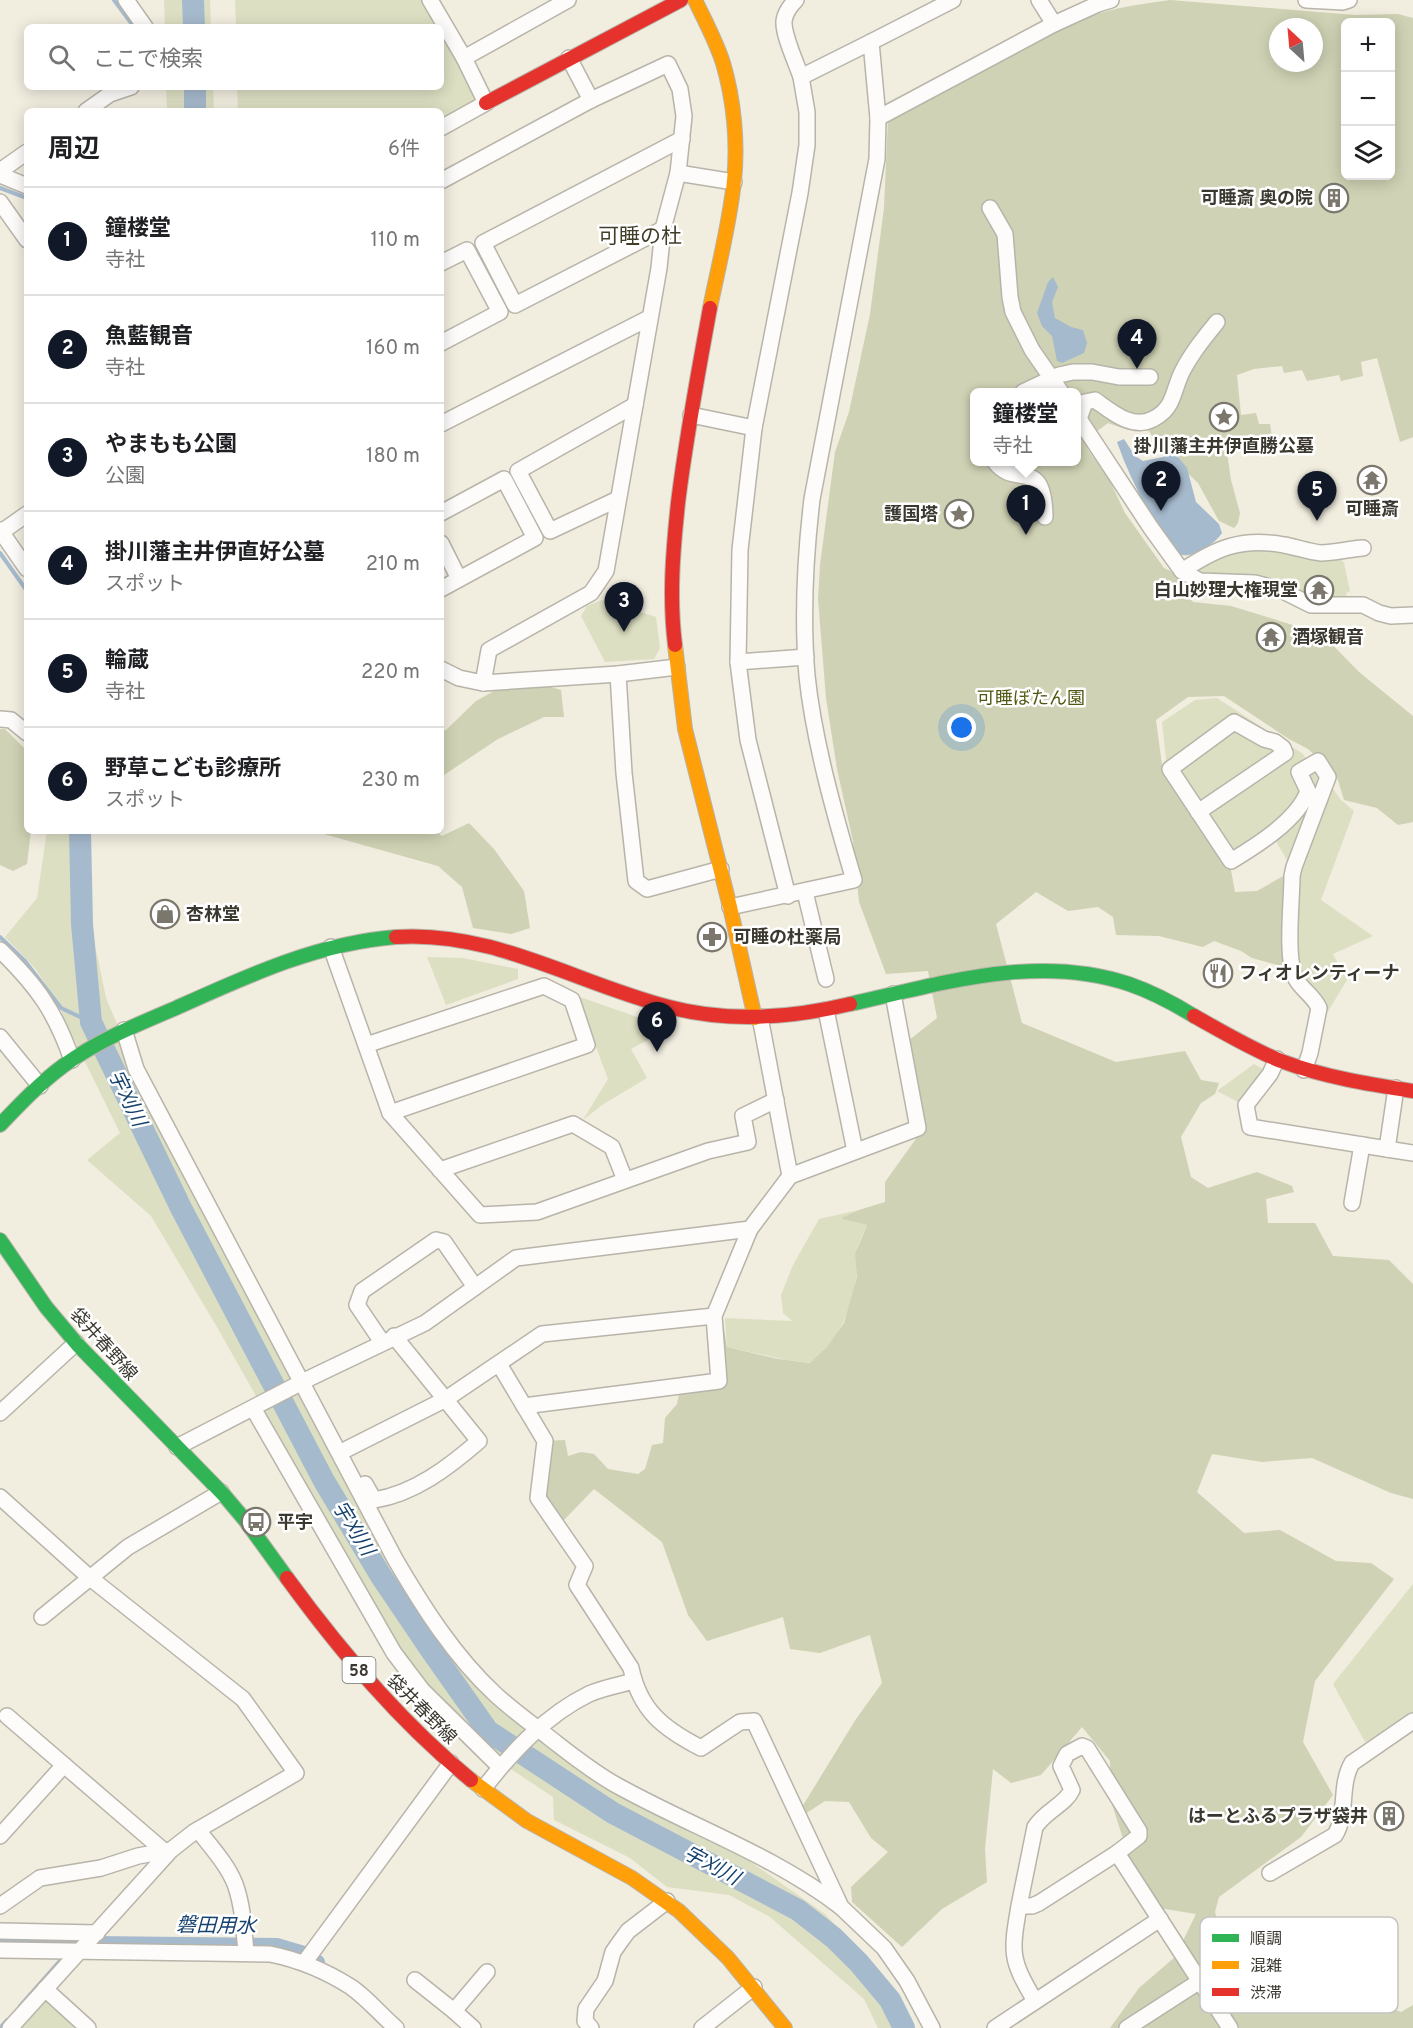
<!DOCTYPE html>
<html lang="ja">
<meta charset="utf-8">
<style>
body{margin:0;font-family:Overpass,"Noto Sans JP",sans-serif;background:#f2f2f2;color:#202124}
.controls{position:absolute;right:18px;top:18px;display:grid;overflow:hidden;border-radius:9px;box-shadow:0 3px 15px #0003}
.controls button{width:54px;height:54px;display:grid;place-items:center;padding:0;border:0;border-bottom:2px solid #e0e0e0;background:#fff;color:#202124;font:30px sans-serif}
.compass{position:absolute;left:1269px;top:18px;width:54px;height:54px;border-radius:50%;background:#fff;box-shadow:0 3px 15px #0003;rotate:334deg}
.you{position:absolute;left:962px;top:728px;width:21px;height:21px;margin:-15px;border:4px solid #fff;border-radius:50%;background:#1a73e8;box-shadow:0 0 0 9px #1a73e833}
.badge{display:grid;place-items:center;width:39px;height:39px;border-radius:50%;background:#111827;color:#fff;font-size:20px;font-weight:700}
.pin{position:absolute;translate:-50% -50px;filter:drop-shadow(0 2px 3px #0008)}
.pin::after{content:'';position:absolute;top:32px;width:21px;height:18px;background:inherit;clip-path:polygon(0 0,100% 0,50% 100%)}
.popup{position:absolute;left:970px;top:388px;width:111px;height:78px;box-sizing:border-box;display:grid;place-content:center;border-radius:9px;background:#fff;filter:drop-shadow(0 2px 4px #0005);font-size:20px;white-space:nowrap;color:#757577}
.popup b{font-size:22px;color:#202124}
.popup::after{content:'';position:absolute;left:50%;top:100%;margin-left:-12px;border:12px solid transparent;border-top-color:#fff}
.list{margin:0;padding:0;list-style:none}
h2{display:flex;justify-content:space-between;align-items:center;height:78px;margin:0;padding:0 24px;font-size:26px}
h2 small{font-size:20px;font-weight:400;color:#757577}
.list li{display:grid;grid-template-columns:39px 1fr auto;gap:18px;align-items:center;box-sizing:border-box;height:108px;padding:0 24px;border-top:2px solid #e0e0e0}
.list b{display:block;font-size:22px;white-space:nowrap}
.list p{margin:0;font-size:20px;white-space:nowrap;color:#757577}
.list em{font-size:20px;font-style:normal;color:#757577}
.icon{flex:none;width:33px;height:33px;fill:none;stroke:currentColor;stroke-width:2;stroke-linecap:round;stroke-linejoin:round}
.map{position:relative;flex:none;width:1413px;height:2028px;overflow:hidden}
.search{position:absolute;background:#fff;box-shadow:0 3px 15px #0003;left:24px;top:24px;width:420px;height:66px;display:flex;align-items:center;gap:15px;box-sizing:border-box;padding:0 21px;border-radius:9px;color:#757577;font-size:22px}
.panel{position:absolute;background:#fff;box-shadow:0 3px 15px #0003;left:24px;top:108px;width:420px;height:726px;border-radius:9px}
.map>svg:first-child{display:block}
</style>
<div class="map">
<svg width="1413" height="2028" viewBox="0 0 1413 2028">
<rect width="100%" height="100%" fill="#f1eddf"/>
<g fill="#dddfc3">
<polygon points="164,0 210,0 211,27 165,27"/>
<polygon points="235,0 430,0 486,103 441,128 441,111 238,111 237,87 441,87 441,27 236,27"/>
<polygon points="166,87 213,87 214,111 167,111"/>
<polygon points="1250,548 1340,558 1344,563 1350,591 1346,593 1348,601 1312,602 1207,579 1191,569 1208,559"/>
<polygon points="602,600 656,617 660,648 654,659 605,662 581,616 587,606"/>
<polygon points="1217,698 1303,754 1318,778 1310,802 1324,776 1341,800 1354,811 1321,900 1373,936 1333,954 1347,980 1320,1025 1299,972 1295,939 1297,877 1274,838 1233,864 1167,768 1162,722 1195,700"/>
<polygon points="47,831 88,831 86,839 92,930 106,998 136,1069 410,1592 503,1707 731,1848 825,1914 888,1981 913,2028 878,2028 864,1999 770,1917 729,1895 667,1887 630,1858 554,1820 553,1797 499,1761 400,1660 308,1488 217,1327 151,1216 87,1160 120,1133 62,1015 61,1008 35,968 5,937 37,898"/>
<polygon points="427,957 463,958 518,969 518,979 446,1005"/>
<polygon points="577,996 640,1018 675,1025 631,1049 647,1078 602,1105 583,1120 608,1079"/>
<polygon points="1254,1064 1263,1069 1238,1102 1217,1091"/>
<path d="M859,1210L843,1217V1219L867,1225C863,1234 856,1246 856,1256C855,1264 858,1272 856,1280C848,1318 840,1336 813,1363L787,1360L727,1347L725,1318L792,1321L783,1313L781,1295L793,1265L819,1219Z"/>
<polygon points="1413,1584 1413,1713 1388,1731 1365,1742 1333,1684"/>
<polygon points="48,1997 83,2028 20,2028"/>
</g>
<g fill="#cfd2b4" fill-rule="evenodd">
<path d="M1170,0L1355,15L1398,14L1413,18V437L1400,442L1377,358L1361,362L1363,376L1341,381L1339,375L1307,381L1302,370L1284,373L1282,366L1254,369L1237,375L1241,415L1256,413L1259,424H1270L1272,437L1226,446L1231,480L1240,513L1238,523L1234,528L1219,521L1198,483L1180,466L1173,454L1156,443L1149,431L1122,428L1108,423L1092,435L1080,421L1088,450L1109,479L1125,513L1164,568L1177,574L1193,602L1231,606L1322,634L1359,672L1413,716V822L1398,825L1377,808L1344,800L1336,774L1308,749L1289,739L1224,696L1188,697L1156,720L1162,765L1211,832L1230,865L1235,892L1257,891L1285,875L1282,941L1285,967L1252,958L1241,951L1214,941L1203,947L1159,936L1116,935L1113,917L1098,907L1068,911L1036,892L996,924L1022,1023L1116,1062L1185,1051L1201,1080L1219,1083L1215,1094L1201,1103L1181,1137L1191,1177L1208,1188L1257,1172L1292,1186L1294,1192L1266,1199L1268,1223H1315L1333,1256L1389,1260L1413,1284V1499L1391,1493L1312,1458L1262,1462L1212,1454L1197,1492L1244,1533L1280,1530L1336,1561L1371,1563L1394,1579L1315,1681L1303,1742L1333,1795L1301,1837L1219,1897L1215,1912L1218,1922L1238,1937L1257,1940L1291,1921L1298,1929L1321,1935L1349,1959L1345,1990L1401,2012L1413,2005V2028H1110L1139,1988L1175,1957L1196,1914L1153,1907L1142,1899L1111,1801L1110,1761L1082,1727L1041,1775L1011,1783L993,1769L985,1849L987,1882L942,1909L902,1947L852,1902L851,1887L888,1852L871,1838L849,1802L825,1801L805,1814L802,1807L856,1719L882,1683L870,1635L820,1653L790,1649L783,1617L707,1641L688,1615L662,1542L594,1489L562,1522L538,1494L545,1441L565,1440L568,1456L581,1452L594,1454L608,1469L638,1474L645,1469L652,1445L663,1443L665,1418L677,1404L680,1389L725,1385L721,1324L724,1329L727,1347L778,1359L810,1363L827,1347L844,1323L857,1277L855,1254L867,1225L842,1219L843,1217L859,1210L885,1202V1182L923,1129L908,1041L937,1018L928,971L886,974L859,902L853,841L837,769L826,698L818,599L820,565L835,452L849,412L870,314L884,208L888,119C957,89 1019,45 1089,17C1115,7 1143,4 1170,0ZM1346,22H1390V176H1346ZM1278,27H1314V63H1278ZM975,392H1077V462H975Z"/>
<polygon points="540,684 561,690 564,717 544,717 498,739 441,777 441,730 446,730 476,701 503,686"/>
<polygon points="0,729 5,729 27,751 27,831 31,831 27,864 13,871 0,865"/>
<polygon points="469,823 494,849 524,891 530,928 511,934 473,928 462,887 438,866 313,831 436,831 442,836"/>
</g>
<g fill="#a6bacd">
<polygon points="1053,277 1058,287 1052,302 1055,318 1071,327 1083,330 1087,343 1084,353 1062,363 1057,361 1052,336 1042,326 1037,313 1048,282"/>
<path d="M1124,439L1135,456L1143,461L1163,457L1173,451L1187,468L1196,502L1219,524L1222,533C1215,544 1188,563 1175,552C1171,549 1168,541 1165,537C1145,508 1129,476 1117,442Z"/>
</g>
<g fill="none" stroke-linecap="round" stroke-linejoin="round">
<g stroke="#a6bacd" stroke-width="4">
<polyline points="114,0 134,27"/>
<polyline points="0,188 27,198"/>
<polyline points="0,553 27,591"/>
<polyline points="0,937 25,961 61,1008 91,1022"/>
<polyline points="20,2006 65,1955"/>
<polyline points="0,2028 7,2020"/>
</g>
<polyline stroke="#a6bacd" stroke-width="14" points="0,1942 277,1945 304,1953 318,1962"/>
<g stroke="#a6bacd" stroke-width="22">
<polyline points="193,0 194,27"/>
<polyline points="195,87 195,111"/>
<polyline points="80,831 82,924 91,1022 181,1208 324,1481 381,1576 431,1650 488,1731 613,1813 798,1910 834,1938 859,1963 890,2000 904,2028"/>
</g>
<g stroke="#b8b4aa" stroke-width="18">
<g id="street">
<polyline points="126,0 145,27"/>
<polyline points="430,0 464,58 486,103 441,128"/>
<path d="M796,0C791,5 785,13 784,21C783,35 796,62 801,77"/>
<polyline points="1039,0 1054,24"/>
<polyline points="1306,0 1343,2 1349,0"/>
<polyline points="464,58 568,0"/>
<polyline points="569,58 591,100"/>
<polyline points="86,111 110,94 131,87"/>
<polyline points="878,118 1054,24 1098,4 1111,0"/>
<polyline points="0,171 27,152"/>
<polyline points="678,173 734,182"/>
<polyline points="0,175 27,186"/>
<polyline points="441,181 591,100 668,64 680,89 684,116 678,173 663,229 659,268 606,571 591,593 489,650 483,683"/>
<polyline points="0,202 27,240"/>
<polyline points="990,208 1005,234 1010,297 1013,312 1032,350 1061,392"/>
<polyline points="663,229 515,305 483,243 682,139"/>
<polyline points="441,263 467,250 500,312 441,343"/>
<path d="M1217,322C1204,338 1191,354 1182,372C1177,382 1175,393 1170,403C1166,411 1161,415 1153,419C1132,430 1112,412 1095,400L1085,402L1079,419L1151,528L1182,571L1200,581L1255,583L1281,590L1311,605H1363L1379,613L1391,616L1413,615"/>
<polyline points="1023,392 1059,375 1073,372 1092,372 1119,377 1150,377"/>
<polyline points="691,415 754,428"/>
<polyline points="441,424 649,318"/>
<path d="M995,462C1016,490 1044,454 1045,517"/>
<polyline points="618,499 550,531 518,471 635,405"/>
<polyline points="441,513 504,479 535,538 441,589"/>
<polyline points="0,530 27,569"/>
<polyline points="0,533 27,514"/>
<polyline points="441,543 459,579"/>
<path d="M1182,571C1216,548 1242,537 1284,545C1296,547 1309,552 1321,553C1334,553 1349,549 1363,548"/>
<polyline points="738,662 806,657"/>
<polyline points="441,669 459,678 483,683 618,674 677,667"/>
<polyline points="618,674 624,773 636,881 647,889 721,869"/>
<polyline points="0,719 11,720 27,733"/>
<path d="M1198,812L1285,753L1283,748L1275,742L1264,739L1234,722L1170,769L1231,861C1256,846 1298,820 1308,791L1299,772L1318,761L1328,777L1294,867L1292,876C1292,901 1285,959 1296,979C1302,990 1314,996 1319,1008L1310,1053L1304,1070"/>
<polyline points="805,892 826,979"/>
<polyline points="788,896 748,740 738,662 740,550 754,428 800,193 807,145 807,112 801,77 871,42"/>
<path d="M730,907L854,880C835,816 814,742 807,676C802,617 805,558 812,499L877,159L878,118L871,42L953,0"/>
<polyline points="331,947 390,1113 480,1215 537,1212 708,1151 748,1142 743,1116 776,1100"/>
<path d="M0,950C37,986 55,1011 72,1060"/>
<polyline points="826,1010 855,1151"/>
<polyline points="760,1017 790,1176"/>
<path d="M124,1030L136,1069L395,1559C423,1607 454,1656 495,1694C512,1710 532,1724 551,1739C573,1756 594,1773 618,1786C692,1827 773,1855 841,1907"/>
<polyline points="0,1037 40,1086"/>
<polyline points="366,1045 544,986 572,1000 587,1045 390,1113"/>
<polyline points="1277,1059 1270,1074 1246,1105 1250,1127 1387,1149 1396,1088"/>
<polyline points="1387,1149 1413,1153"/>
<polyline points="440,1170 573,1124 612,1147 625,1180"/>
<polyline points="1352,1203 1362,1145"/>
<polyline points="382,1342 357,1305 362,1291 436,1240 444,1242 475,1287"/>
<path d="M499,1364L545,1441L538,1498L585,1566L577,1585L631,1668C640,1711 664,1729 701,1748L740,1722L754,1721L841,1907L884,1948L907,1981L932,2028"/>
<polyline points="524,1406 719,1381 714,1316 750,1229 790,1176 918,1128 893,994"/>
<polyline points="253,1408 394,1653 422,1690 500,1767"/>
<polyline points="0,1413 76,1343"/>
<polyline points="177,1447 310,1378 425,1323 516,1258 750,1229"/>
<polyline points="347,1449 446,1399 542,1334 714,1316"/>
<path d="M365,1484L374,1500C414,1494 449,1467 479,1441L394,1336"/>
<polyline points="0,1497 89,1577 243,1699 296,1773 194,1832 171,1850 10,2028"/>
<polyline points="42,1617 128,1547 221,1492"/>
<polyline points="7,1716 164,1851"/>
<path d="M483,1789C512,1752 546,1715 589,1694C603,1688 619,1685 634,1681"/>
<path d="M198,1830C211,1847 227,1864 235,1884C243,1906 244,1930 246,1953"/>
<polyline points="0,1836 64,1765"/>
<polyline points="1117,1853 1230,2028"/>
<path d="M1270,1873L1335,1835C1348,1814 1339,1785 1352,1763L1413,1721"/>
<polyline points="0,1906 40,1878 101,1868 138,1856 171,1850"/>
<path d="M1019,1906L1035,1827C1046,1810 1065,1805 1072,1790L1061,1766L1067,1754L1082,1746L1087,1748L1139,1831V1836L1117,1853L1039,1903L1032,1906H1019C1011,1953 1010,1959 1035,2001"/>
<polyline points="0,1931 97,1933"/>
<path d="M0,1950L270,1954C300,1960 326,1971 351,1987C367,1998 381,2015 396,2028"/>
<polyline points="304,1963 451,1763"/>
<polyline points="415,1980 454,2011 473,2028"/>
<polyline points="45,1989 88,2028"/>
<polyline points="454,2011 487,1972"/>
<polyline points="591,2028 585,2021 586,2009 605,1981 613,1952 620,1942 628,1931 667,1901"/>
<polyline points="702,2028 754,1987"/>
<polyline points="995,2028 1160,1919"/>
<polyline points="1127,2028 1200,1981"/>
</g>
</g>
<g stroke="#b8b4aa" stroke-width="16">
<g id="fast">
<path d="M850,1004C940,984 1037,953 1129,984C1152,992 1173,1003 1194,1016"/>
<path d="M0,1125C20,1104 40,1083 63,1066C97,1041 138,1024 176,1008C247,976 318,943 396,937"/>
<polyline points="0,1240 46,1307 77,1344 223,1494 245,1520 287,1578"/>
</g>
</g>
<g stroke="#b8b4aa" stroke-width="16">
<g id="slow">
<path d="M695,0C705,21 716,41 723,63C734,100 738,143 734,181C730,222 718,268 710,308"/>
<polyline points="675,645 685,729 730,907 755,1018"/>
<polyline points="471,1780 527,1821 632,1878 679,1911 728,1958 785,2028"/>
</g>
</g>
<g stroke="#b8b4aa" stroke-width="16">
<g id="jam">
<polyline points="486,103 681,0"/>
<path d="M675,645C669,597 673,550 678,503C686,437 698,373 710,308"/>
<path d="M396,937C493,930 578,984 669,1007C729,1023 791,1018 850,1004"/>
<path d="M1194,1016C1223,1032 1251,1049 1281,1061C1324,1077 1368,1084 1413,1091"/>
<path d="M287,1578C341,1652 400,1722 471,1780"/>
</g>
</g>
<use href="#street" stroke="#fdfcfa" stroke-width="15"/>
<use href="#fast" stroke="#30b455" stroke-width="14"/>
<use href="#slow" stroke="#ff9f0a" stroke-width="14"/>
<use href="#jam" stroke="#e5322d" stroke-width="14"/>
</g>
<defs>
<g id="building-ring" transform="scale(1.5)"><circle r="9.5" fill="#fff" stroke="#7b776d" stroke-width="1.5"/><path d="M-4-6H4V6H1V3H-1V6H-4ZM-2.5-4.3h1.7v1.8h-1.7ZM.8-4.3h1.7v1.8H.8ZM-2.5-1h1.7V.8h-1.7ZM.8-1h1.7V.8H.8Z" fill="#7b776d"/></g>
<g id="sight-ring" transform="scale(1.5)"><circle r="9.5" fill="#fff" stroke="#7b776d" stroke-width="1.5"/><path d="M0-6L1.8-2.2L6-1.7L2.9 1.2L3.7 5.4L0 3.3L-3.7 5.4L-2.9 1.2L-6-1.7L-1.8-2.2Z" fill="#7b776d"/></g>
<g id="temple-ring" transform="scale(1.5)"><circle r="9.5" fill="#fff" stroke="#7b776d" stroke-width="1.5"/><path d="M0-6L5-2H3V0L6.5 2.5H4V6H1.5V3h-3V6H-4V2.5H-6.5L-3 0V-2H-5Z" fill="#7b776d"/></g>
<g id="shop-ring" transform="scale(1.5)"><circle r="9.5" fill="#fff" stroke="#7b776d" stroke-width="1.5"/><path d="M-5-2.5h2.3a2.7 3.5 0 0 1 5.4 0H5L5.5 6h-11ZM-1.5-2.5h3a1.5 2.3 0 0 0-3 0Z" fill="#7b776d"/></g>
<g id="pharmacy-ring" transform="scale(1.5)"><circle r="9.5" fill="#fff" stroke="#7b776d" stroke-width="1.5"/><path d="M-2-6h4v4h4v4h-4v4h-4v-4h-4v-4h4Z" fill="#7b776d"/></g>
<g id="restaurant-ring" transform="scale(1.5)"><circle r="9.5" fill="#fff" stroke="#7b776d" stroke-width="1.5"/><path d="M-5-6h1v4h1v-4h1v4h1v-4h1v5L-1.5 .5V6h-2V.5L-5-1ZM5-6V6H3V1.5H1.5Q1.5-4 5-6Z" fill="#7b776d"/></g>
<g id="bus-ring" transform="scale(1.5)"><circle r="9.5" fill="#fff" stroke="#7b776d" stroke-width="1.5"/><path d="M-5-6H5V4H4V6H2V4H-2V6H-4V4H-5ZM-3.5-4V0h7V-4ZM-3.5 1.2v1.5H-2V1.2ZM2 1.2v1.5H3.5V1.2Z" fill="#7b776d"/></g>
</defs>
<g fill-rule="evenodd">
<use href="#building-ring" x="1334" y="198"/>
<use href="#sight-ring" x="1224" y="417"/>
<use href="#temple-ring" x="1372" y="480"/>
<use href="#sight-ring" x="959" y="514"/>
<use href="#temple-ring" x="1319" y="590"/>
<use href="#temple-ring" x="1271" y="637"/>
<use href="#shop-ring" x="165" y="914"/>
<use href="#pharmacy-ring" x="712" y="937"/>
<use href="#restaurant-ring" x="1218" y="973"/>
<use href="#bus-ring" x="256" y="1522"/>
<use href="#building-ring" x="1389" y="1816"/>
</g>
<g text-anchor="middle" stroke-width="5" stroke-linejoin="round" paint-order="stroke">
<rect fill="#fff" stroke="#76746d" stroke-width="1.5" x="342.5" y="1657" width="33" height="26" rx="4.5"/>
<g font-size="16" font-weight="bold" fill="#3b382f">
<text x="359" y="1676">58</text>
</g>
<g font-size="18" font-weight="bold" fill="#3b382f" stroke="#fff" text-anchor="start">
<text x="1313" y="204" text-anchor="end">可睡斎 奥の院</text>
<text x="1224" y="452" text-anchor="middle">掛川藩主井伊直勝公墓</text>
<text x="1372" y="515" text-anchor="middle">可睡斎</text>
<text x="938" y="520" text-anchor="end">護国塔</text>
<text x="1298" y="596" text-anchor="end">白山妙理大権現堂</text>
<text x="1292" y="643">酒塚観音</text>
<text x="186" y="920">杏林堂</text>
<text x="733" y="943">可睡の杜薬局</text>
<text x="1239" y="979">フィオレンティーナ</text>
<text x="277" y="1528">平宇</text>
<text x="1368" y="1822" text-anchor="end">はーとふるプラザ袋井</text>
</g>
<g font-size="18" fill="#525813" stroke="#fff">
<text x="1031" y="704">可睡ぼたん園</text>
</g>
<g font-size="18" fill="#3b382f" stroke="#fff">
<text transform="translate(104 1344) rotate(48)" y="6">袋井春野線</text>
<text transform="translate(422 1709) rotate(45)" y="6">袋井春野線</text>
</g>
<g font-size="20" font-style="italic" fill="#16426e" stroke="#fff">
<text transform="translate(128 1098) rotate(64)" y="7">宇刈川</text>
<text transform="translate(354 1528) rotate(58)" y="7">宇刈川</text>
<text transform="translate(712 1865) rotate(28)" y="7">宇刈川</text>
<text transform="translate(216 1925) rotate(1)" y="7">磐田用水</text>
</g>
<g font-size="21" fill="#423d29" stroke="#fff">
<text x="640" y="243">可睡の杜</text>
</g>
</g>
<rect x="1200" y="1917" width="198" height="96" rx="9" fill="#fff" stroke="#c4c3c1" stroke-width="1.5"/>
<rect x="1212" y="1934" width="27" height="8" fill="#30b455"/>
<rect x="1212" y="1961" width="27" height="8" fill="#ff9f0a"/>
<rect x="1212" y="1988" width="27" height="8" fill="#e5322d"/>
<g font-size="16" fill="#3b382f">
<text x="1250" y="1944">順調</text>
<text x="1250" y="1971">混雑</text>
<text x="1250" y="1998">渋滞</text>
</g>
</svg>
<div class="controls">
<button>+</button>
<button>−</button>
<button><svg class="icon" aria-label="layers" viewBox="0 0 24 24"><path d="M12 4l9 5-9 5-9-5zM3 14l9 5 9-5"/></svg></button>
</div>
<svg class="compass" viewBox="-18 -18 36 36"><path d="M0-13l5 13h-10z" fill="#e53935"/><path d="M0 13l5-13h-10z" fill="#757577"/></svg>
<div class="you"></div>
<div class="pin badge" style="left:1026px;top:535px">1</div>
<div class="popup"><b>鐘楼堂</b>寺社</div>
<div class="pin badge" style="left:1161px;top:511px">2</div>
<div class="pin badge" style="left:624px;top:632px">3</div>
<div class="pin badge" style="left:1137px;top:369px">4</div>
<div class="pin badge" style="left:1317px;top:521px">5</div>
<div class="pin badge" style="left:657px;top:1052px">6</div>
<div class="search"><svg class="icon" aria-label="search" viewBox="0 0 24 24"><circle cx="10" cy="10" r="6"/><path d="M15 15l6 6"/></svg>ここで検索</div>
<section class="panel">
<h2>周辺<small>6件</small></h2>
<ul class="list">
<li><span class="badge">1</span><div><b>鐘楼堂</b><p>寺社</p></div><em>110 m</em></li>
<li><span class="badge">2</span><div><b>魚藍観音</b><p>寺社</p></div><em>160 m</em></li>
<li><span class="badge">3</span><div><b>やまもも公園</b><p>公園</p></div><em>180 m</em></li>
<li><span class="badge">4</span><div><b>掛川藩主井伊直好公墓</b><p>スポット</p></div><em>210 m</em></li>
<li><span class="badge">5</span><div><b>輪蔵</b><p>寺社</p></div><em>220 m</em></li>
<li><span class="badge">6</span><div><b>野草こども診療所</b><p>スポット</p></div><em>230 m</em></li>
</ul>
</section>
</div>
